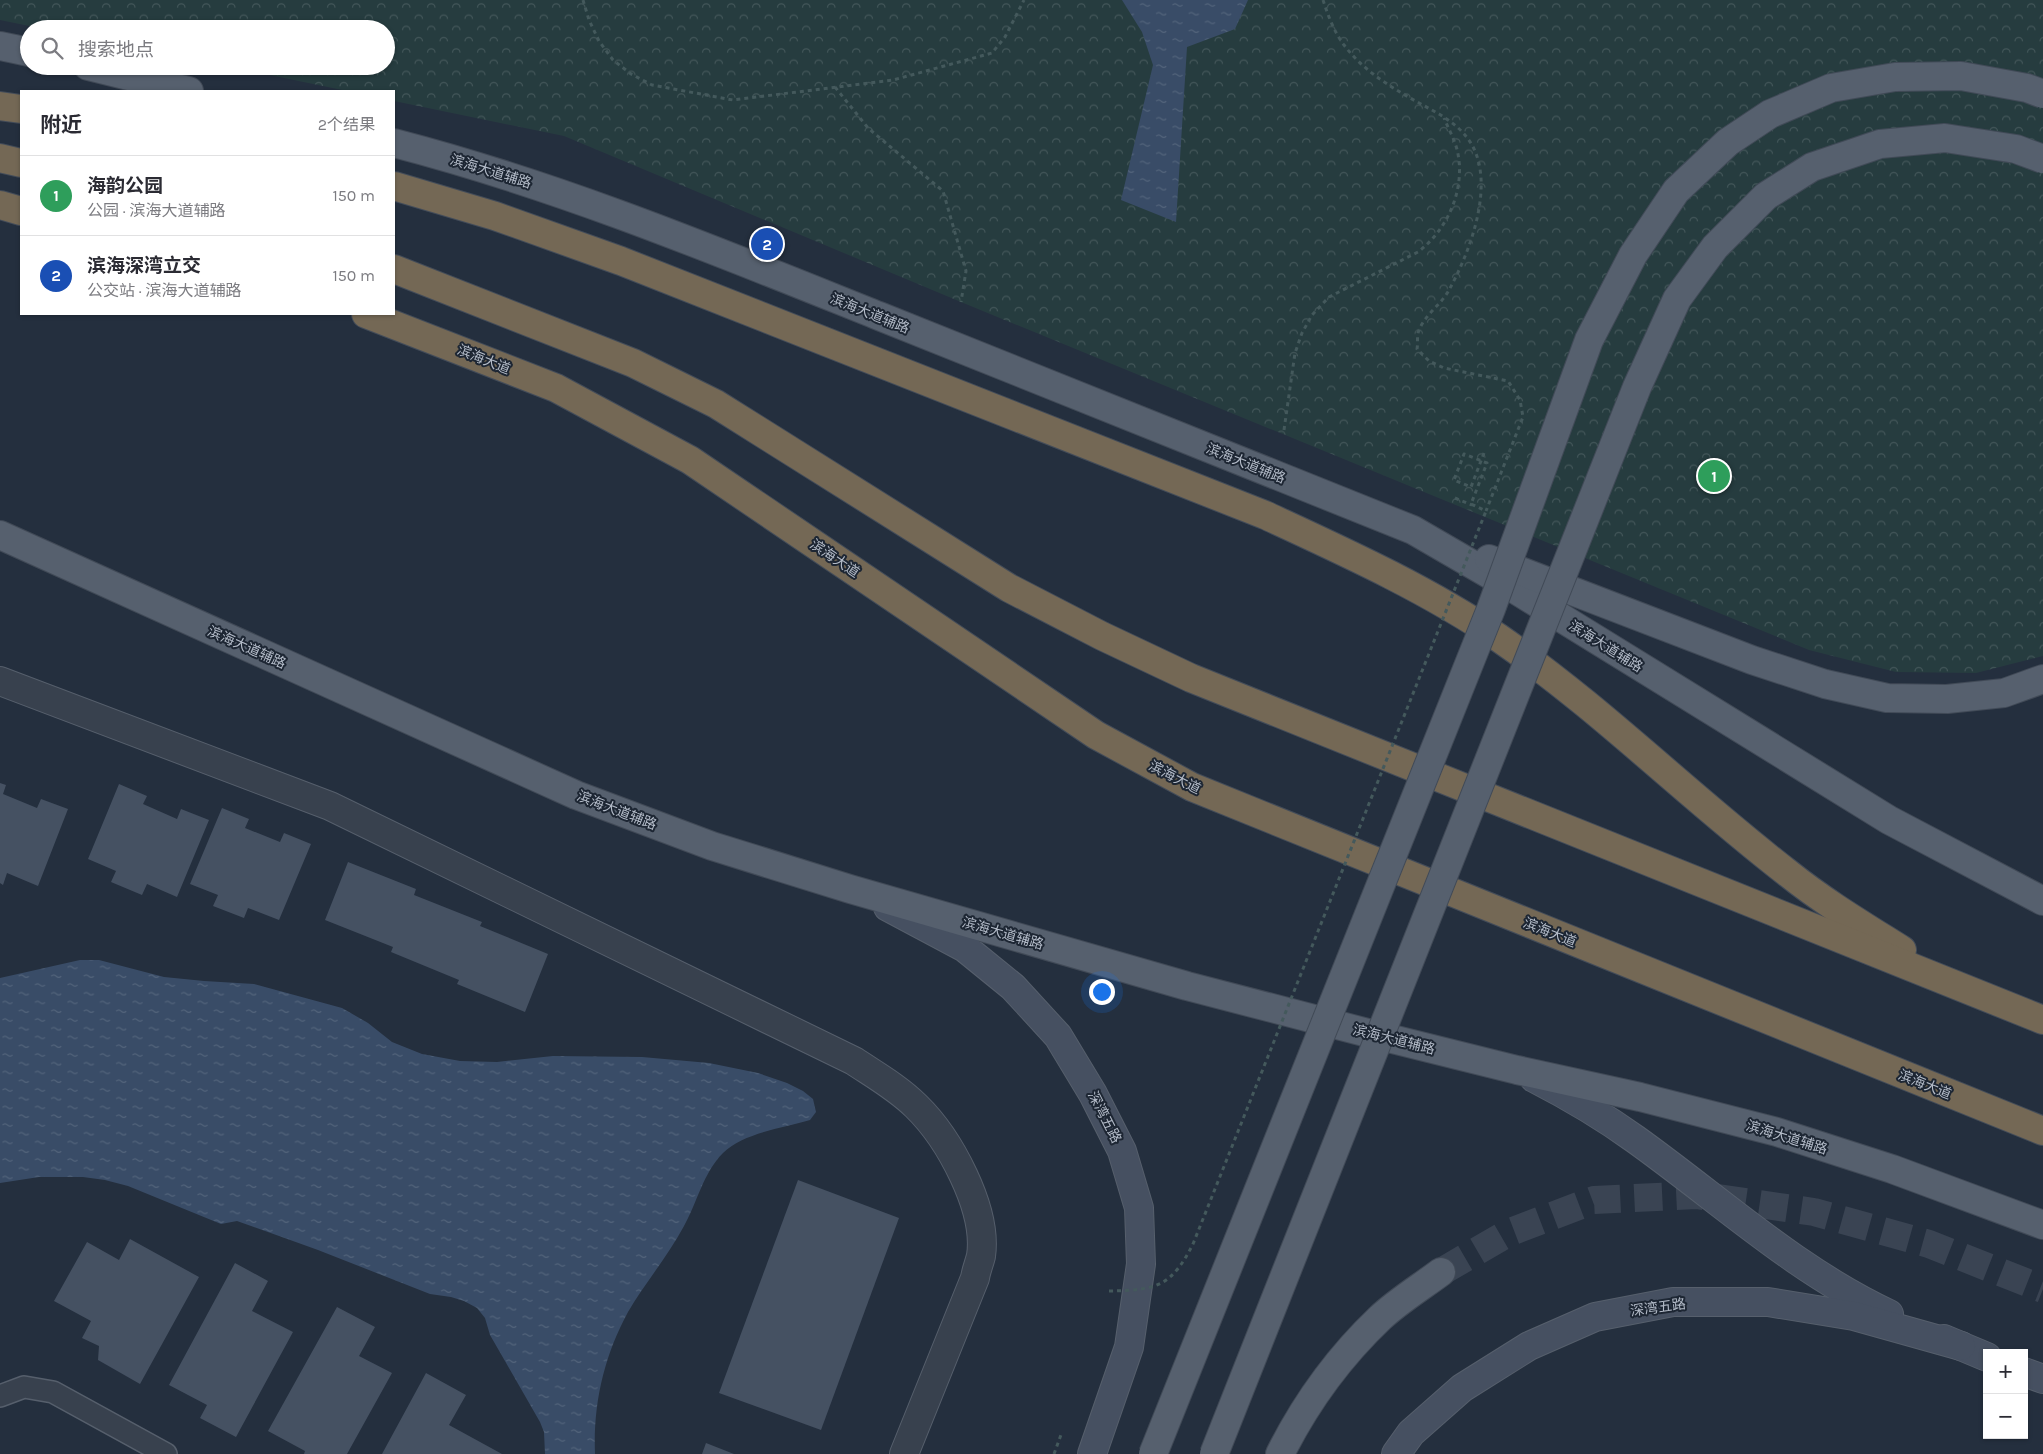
<!DOCTYPE html>
<html lang="zh">
<meta charset="utf-8">
<style>
body{margin:0;font-family:Karla,"Noto Sans SC",sans-serif;background:#f7f7f7;color:#2b2b33}
.controls{position:absolute;right:15px;bottom:15px;display:grid;overflow:hidden;border-radius:0px;box-shadow:0 1px 4px #0004}
.controls button{width:45px;height:45px;display:grid;place-items:center;padding:0;border:0;border-bottom:1px solid #e1e1e2;background:#fff;color:#2b2b33;font:25px sans-serif}
.you{position:absolute;left:1101px;top:991px;width:18px;height:18px;margin:-12px;border:4px solid #fff;border-radius:50%;background:#1a73e8;box-shadow:0 0 0 8px #1a73e833}
.badge{display:grid;place-items:center;width:32px;height:32px;border-radius:50%;background:#56698c;color:#fff;font-size:16px;font-weight:700}
.pin{position:absolute;translate:-50% -50%;border:2px solid #fff;box-shadow:0 1px 5px #0006}
.list{margin:0;padding:0;list-style:none}
h2{display:flex;justify-content:space-between;align-items:center;height:65px;margin:0;padding:0 20px;font-size:21px}
h2 small{font-size:16px;font-weight:400;color:#7c7c81}
.list li{display:grid;grid-template-columns:32px 1fr auto;gap:15px;align-items:center;box-sizing:border-box;height:80px;padding:0 20px;border-top:1px solid #e1e1e2}
.list b{display:block;font-size:19px;white-space:nowrap}
.list p{margin:0;font-size:16px;white-space:nowrap;color:#7c7c81}
.list em{font-size:16px;font-style:normal;color:#7c7c81}
.icon{flex:none;width:28px;height:28px;fill:none;stroke:currentColor;stroke-width:2;stroke-linecap:round;stroke-linejoin:round}
.map{position:relative;flex:none;width:2043px;height:1454px;overflow:hidden}
.search{position:absolute;background:#fff;box-shadow:0 1px 4px #0004;left:20px;top:20px;width:375px;height:55px;display:flex;align-items:center;gap:12px;box-sizing:border-box;padding:0 18px;border-radius:28px;color:#7c7c81;font-size:19px}
.panel{position:absolute;background:#fff;box-shadow:0 1px 4px #0004;left:20px;top:90px;width:375px;height:225px;border-radius:0px}
.map>svg:first-child{display:block}
</style>
<div class="map">
<svg width="2043" height="1454" viewBox="0 0 2043 1454">
<defs>
<pattern id="park-crowns" width="20" height="18" patternUnits="userSpaceOnUse" patternTransform="scale(1.25)"><rect width="20" height="18" fill="#263c3f"/><path d="M2 6a3 3 0 1 1 6 0M12 15a3 3 0 1 1 6 0" fill="none" stroke="#435659"/></pattern>
<pattern id="water-ripples" width="26" height="14" patternUnits="userSpaceOnUse" patternTransform="scale(1.25)"><rect width="26" height="14" fill="#394c67"/><path d="M2 4q2-2 4 0t4 0M15 11q2-2 4 0t4 0" fill="none" stroke="#53647b"/></pattern>
</defs>
<rect width="100%" height="100%" fill="#242f3e"/>
<polygon fill="url(#park-crowns)" points="0,0 2043,0 2043,656 1976,673 1896,672 1809,650 961,302 564,136 394,101 394,91 347,91 226,66 386,66 386,29 44,29 0,20"/>
<g fill="url(#water-ripples)">
<polygon points="1122,0 1248,0 1235,29 1187,47 1176,222 1121,200 1153,65 1142,32"/>
<path d="M80,960H99L164,977L204,981L254,984L342,1008L368,1023L392,1042L422,1054L460,1061L497,1062L553,1056L642,1057L709,1063L758,1073L787,1083L803,1091L813,1099L816,1112L810,1120C783,1128 743,1133 723,1153C703,1173 697,1203 684,1226C668,1256 645,1283 628,1312C604,1356 593,1404 595,1454H545L544,1432L540,1422L490,1335L485,1318L477,1308L464,1301L451,1297L430,1294L318,1250L237,1221L221,1224L128,1186L105,1180L83,1177H39L0,1183V978Z"/>
</g>
<g fill="#455162">
<polygon points="0,783 6,785 3,794 37,808 41,799 68,809 38,886 7,873 3,885 0,883"/>
<polygon points="119,784 147,796 143,804 177,819 181,809 209,820 177,897 147,884 142,895 111,882 116,871 88,859"/>
<polygon points="222,808 249,819 245,828 280,842 284,833 311,844 279,920 248,908 244,918 213,906 218,895 190,884"/>
<polygon points="348,862 416,889 414,895 482,922 480,926 548,954 525,1012 457,984 459,980 391,952 393,947 325,920"/>
<polygon points="798,1180 899,1218 821,1430 719,1393"/>
<polygon points="130,1239 199,1277 140,1384 98,1360 99,1346 82,1338 91,1321 54,1301 87,1242 119,1260"/>
<polygon points="235,1263 268,1281 252,1311 293,1332 236,1437 200,1418 207,1405 169,1385"/>
<polygon points="337,1307 375,1327 359,1356 392,1373 347,1454 304,1454 305,1451 268,1431"/>
<polygon points="426,1373 466,1395 449,1425 502,1454 382,1454"/>
<polygon points="706,1443 734,1454 702,1454"/>
</g>
<g fill="none" stroke-linecap="round" stroke-linejoin="round">
<polyline stroke="#3a4453" stroke-width="28" stroke-dasharray="28 14" stroke-linecap="butt" points="1441,1272 1508,1233 1594,1200 1696,1195 1814,1212 1929,1244 2043,1289"/>
<g stroke="#565f6c" stroke-width="24">
<polyline id="lane" points="0,1396 24,1387 53,1392 166,1454"/>
</g>
<g stroke="#565f6c" stroke-width="30">
<path id="street" d="M0,681L330,806L854,1061C875,1075 898,1088 916,1106C949,1138 988,1209 981,1256C979,1264 976,1271 975,1278L904,1454"/>
</g>
<g stroke="#565f6c" stroke-width="30">
<g id="secondary">
<polyline points="888,907 965,948 1013,987 1058,1036 1093,1094 1122,1151 1139,1208 1141,1264 1129,1347 1092,1454"/>
<path d="M1534,1078C1569,1096 1603,1116 1635,1139C1719,1199 1795,1270 1889,1314"/>
<polyline points="1944,1339 1987,1357"/>
<polyline points="2024,1372 2043,1379"/>
<polyline points="1396,1454 1411,1433 1462,1388 1529,1346 1595,1317 1673,1302 1768,1302 1854,1316 1961,1346"/>
</g>
</g>
<g stroke="#414a57" stroke-width="30">
<g id="primary">
<polyline points="0,46 29,52"/>
<polyline points="88,66 189,91"/>
<path d="M394,143C560,186 719,252 879,316C1057,387 1235,458 1413,530L1513,588L1889,820L2043,901"/>
<polyline points="0,535 576,795 712,846 850,889 1187,986 1364,1032 1517,1070 1640,1097 1777,1132 1892,1169 2043,1225"/>
<polyline points="1489,559 1752,660 1825,684 1887,698 1947,699 2004,693 2043,679"/>
<path d="M1280,1454C1305,1404 1339,1357 1380,1318C1398,1301 1421,1287 1441,1272"/>
</g>
</g>
<g stroke="#434c59" stroke-width="30">
<g id="highway">
<polyline points="0,106 21,109"/>
<polyline points="0,158 21,163"/>
<path d="M394,186L495,216L621,261L1265,515C1345,552 1427,589 1499,638C1602,709 1690,798 1789,874C1824,902 1864,926 1902,950"/>
<polyline points="0,205 21,211"/>
<polyline points="394,269 633,363 716,404 1009,588 1102,636 1191,678 2043,1020"/>
<polyline points="366,314 556,388 690,460 1096,735 1192,787 2043,1131"/>
</g>
</g>
<g stroke="#44595c" stroke-width="3" stroke-dasharray="4 4" stroke-linecap="butt">
<polyline points="583,0 589,20 599,41 613,60 631,74 652,85 733,100 893,80 992,53 1005,37 1024,0"/>
<path d="M1323,0C1328,15 1334,32 1344,45C1368,77 1405,95 1439,114C1452,122 1464,131 1472,145C1495,186 1470,252 1449,290C1441,305 1423,316 1418,333C1417,338 1418,344 1417,349L1429,361L1444,368L1508,381L1520,400L1523,417L1486,511"/>
<polyline points="835,87 868,128 943,191 966,271 961,302"/>
<path d="M1284,430L1295,353L1302,333L1312,315L1329,297L1418,252C1447,230 1465,191 1458,154C1456,142 1449,130 1444,118"/>
<polyline points="1484,453 1471,487 1454,480 1464,454 1487,463 1471,504 1486,511"/>
<polyline points="1455,498 1472,505"/>
<polyline points="1054,1454 1062,1432"/>
</g>
<use href="#lane" stroke="#38414e" stroke-width="21"/>
<use href="#street" stroke="#38414e" stroke-width="28"/>
<use href="#secondary" stroke="#465061" stroke-width="28"/>
<use href="#primary" stroke="#56606e" stroke-width="28"/>
<use href="#highway" stroke="#746855" stroke-width="28"/>
<g stroke="#414a57" stroke-width="30" stroke-linecap="butt">
<g id="primary-bridge">
<polyline points="1153,1454 1491,609 1589,340 1633,255 1676,191 1728,142 1770,114 1831,88 1895,77 1961,76 2027,88 2043,94"/>
<polyline points="1214,1454 1637,387 1677,299 1715,247 1766,196 1812,167 1880,144 1945,138 2016,149 2043,159"/>
</g>
</g>
<path stroke="#44595c" stroke-width="3" stroke-dasharray="4 4" stroke-linecap="butt" d="M1109,1291C1157,1290 1171,1287 1193,1244L1486,511"/>
<use href="#primary-bridge" stroke="#56606e" stroke-width="28"/>
</g>
<g text-anchor="middle" stroke-width="4" stroke-linejoin="round" paint-order="stroke">
<g font-size="14" fill="#b4bcc9" stroke="#1d2633">
<text transform="translate(491 171) rotate(17)" y="5">滨海大道辅路</text>
<text transform="translate(870 313) rotate(22)" y="5">滨海大道辅路</text>
<text transform="translate(484 359) rotate(22)" y="5">滨海大道</text>
<text transform="translate(1246 463) rotate(22)" y="5">滨海大道辅路</text>
<text transform="translate(835 558) rotate(34)" y="5">滨海大道</text>
<text transform="translate(1606 646) rotate(32)" y="5">滨海大道辅路</text>
<text transform="translate(247 647) rotate(24)" y="5">滨海大道辅路</text>
<text transform="translate(1175 777) rotate(27)" y="5">滨海大道</text>
<text transform="translate(617 810) rotate(21)" y="5">滨海大道辅路</text>
<text transform="translate(1550 932) rotate(22)" y="5">滨海大道</text>
<text transform="translate(1003 933) rotate(16)" y="5">滨海大道辅路</text>
<text transform="translate(1394 1039) rotate(14)" y="5">滨海大道辅路</text>
<text transform="translate(1925 1084) rotate(22)" y="5">滨海大道</text>
<text transform="translate(1105 1117) rotate(63)" y="5">深湾五路</text>
<text transform="translate(1787 1137) rotate(17)" y="5">滨海大道辅路</text>
<text transform="translate(1658 1307) rotate(-8)" y="5">深湾五路</text>
</g>
</g>
</svg>
<div class="controls">
<button>+</button>
<button>−</button>
</div>
<div class="you"></div>
<div class="pin badge" style="left:1714px;top:476px;background:#2e9e5b">1</div>
<div class="pin badge" style="left:767px;top:244px;background:#1a4fb4">2</div>
<div class="search"><svg class="icon" aria-label="search" viewBox="0 0 24 24"><circle cx="10" cy="10" r="6"/><path d="M15 15l6 6"/></svg>搜索地点</div>
<section class="panel">
<h2>附近<small>2个结果</small></h2>
<ul class="list">
<li><span class="badge" style="background:#2e9e5b">1</span><div><b>海韵公园</b><p>公园 · 滨海大道辅路</p></div><em>150 m</em></li>
<li><span class="badge" style="background:#1a4fb4">2</span><div><b>滨海深湾立交</b><p>公交站 · 滨海大道辅路</p></div><em>150 m</em></li>
</ul>
</section>
</div>
